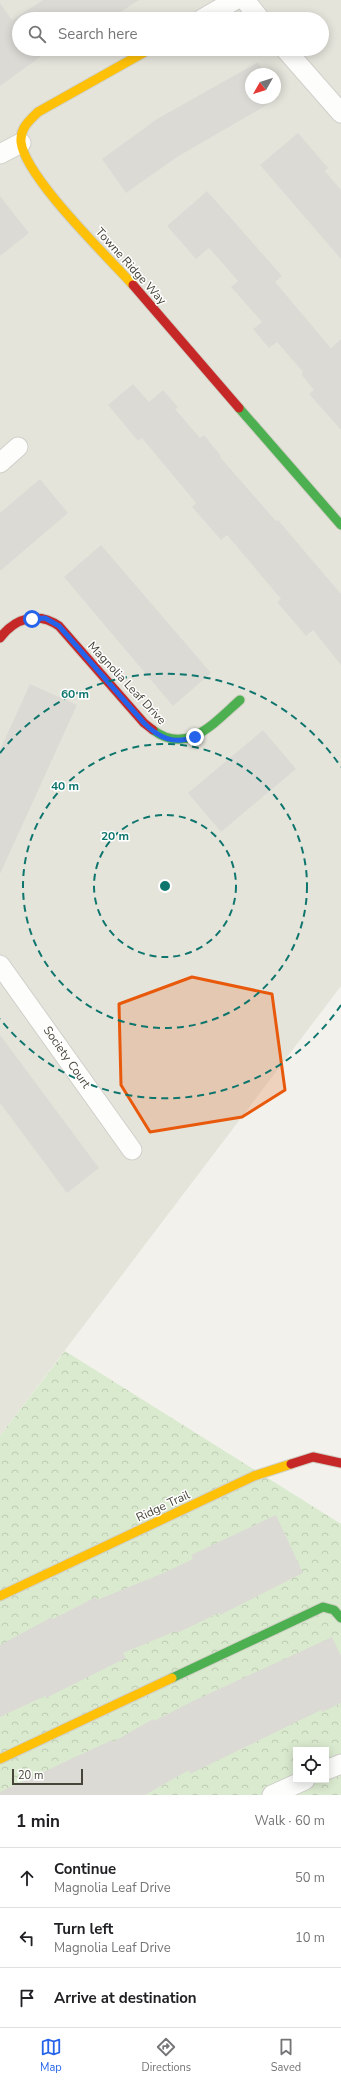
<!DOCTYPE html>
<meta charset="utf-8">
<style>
body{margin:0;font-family:"Nunito Sans",sans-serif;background:#f6f6f6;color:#202124}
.controls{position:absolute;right:12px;bottom:12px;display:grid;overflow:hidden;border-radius:0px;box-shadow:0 2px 10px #0003}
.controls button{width:36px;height:36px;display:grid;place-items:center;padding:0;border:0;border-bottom:1px solid #e0e0e0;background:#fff;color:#202124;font:20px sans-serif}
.compass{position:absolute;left:245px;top:68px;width:36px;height:36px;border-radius:50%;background:#fff;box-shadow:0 2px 10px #0003;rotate:231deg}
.scale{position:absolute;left:12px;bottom:10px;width:71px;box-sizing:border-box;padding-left:4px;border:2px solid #474539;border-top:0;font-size:11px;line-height:14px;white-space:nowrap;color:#474539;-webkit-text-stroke:3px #fff;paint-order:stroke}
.stop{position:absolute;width:12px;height:12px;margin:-9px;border:3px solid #2563eb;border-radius:50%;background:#fff}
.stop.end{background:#2563eb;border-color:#fff;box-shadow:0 1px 4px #0008}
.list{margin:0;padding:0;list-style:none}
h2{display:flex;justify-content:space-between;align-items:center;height:52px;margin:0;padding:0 16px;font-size:17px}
h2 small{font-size:13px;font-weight:400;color:#757577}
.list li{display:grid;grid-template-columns:26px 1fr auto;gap:12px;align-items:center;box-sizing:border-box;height:60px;padding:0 16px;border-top:1px solid #e0e0e0}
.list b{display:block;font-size:15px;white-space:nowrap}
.list p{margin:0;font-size:13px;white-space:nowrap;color:#757577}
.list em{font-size:13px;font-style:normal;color:#757577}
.icon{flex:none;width:22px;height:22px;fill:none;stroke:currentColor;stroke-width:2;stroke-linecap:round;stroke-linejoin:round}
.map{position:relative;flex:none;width:341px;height:1795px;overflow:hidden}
.search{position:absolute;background:#fff;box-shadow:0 2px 10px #0003;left:12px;right:12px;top:12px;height:44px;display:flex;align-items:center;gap:10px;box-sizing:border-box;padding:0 14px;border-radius:22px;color:#757577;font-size:15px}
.sheet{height:232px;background:#fff}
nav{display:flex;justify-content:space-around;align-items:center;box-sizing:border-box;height:56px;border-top:1px solid #e0e0e0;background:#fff;font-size:11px;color:#757577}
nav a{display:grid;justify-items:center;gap:2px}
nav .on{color:#2563eb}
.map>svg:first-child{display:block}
</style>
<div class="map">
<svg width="341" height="1795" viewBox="0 0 341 1795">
<defs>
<pattern id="forest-crowns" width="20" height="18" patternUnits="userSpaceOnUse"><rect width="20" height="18" fill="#daeacf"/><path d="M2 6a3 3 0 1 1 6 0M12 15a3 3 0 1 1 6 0" fill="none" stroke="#bccab2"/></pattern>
</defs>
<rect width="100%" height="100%" fill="#f2f1ec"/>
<path fill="#e5e4db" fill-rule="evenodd" d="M0,0H341V986L0,1436ZM19,19H322V49H19ZM251,74H275V98H251Z"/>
<path fill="url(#forest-crowns)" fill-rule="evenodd" d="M65,1351L341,1524V1795H0V1436ZM296,1750H326V1780H296Z"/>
<g fill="#dcdad5">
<polygon points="43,0 139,0 110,19 19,19 19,49 51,49 0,86 0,3 12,20"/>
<polygon points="258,62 265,74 251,74 251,98 275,98 275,92 279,98 177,157 126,193 102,159 157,119"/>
<polygon points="298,133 328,168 325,171 341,190 341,259 260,165"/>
<polygon points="207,191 282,276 275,282 331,348 341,339 341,430 309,394 314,390 301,374 303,372 277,342 269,348 253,329 262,322 231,287 238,281 209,248 196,259 167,226"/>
<polygon points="0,196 29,233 0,256"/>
<polygon points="133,384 149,402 163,390 178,407 175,409 200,438 204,435 221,456 220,457 276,521 278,520 341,594 341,665 313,630 306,636 277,602 281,599 227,535 221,540 192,507 196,503 142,438 138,441 108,405"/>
<polygon points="40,479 68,513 0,571 0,513"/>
<polygon points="101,545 211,673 173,706 64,577"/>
<polygon points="30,684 77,705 0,874 0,750"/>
<polygon points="263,730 296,769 221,832 188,793"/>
<polygon points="0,1035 99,1168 67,1193 0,1103"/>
<polygon points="276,1515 303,1573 220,1615 219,1613 177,1633 176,1631 123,1653 126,1658 46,1698 45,1696 0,1717 0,1645 52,1617 53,1619 96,1597 97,1600 161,1574 193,1559 191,1555"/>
<polygon points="332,1637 341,1656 341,1703 322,1712 321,1710 190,1774 189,1770 145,1795 0,1795 0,1792 112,1740 113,1742 153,1719 154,1721 193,1701"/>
</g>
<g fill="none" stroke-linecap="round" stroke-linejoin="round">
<g stroke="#d0cfca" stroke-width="21">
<g id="street">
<polyline points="245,0 260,19"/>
<polyline points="202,19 235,0"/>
<polyline points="285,49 341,113"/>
<polyline points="0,154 21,143"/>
<polyline points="0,463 18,447"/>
<polyline points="0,965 132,1150"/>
<polyline points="326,1770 341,1764"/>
<polyline points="272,1795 305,1780"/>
</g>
</g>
<g stroke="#d0cfc4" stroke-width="11">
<g id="fast">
<polyline points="239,408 341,525"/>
<path d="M153,730C187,756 215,722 240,700"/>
<polyline points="172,1678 323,1607 334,1610 341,1618"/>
</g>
</g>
<g stroke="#d0cfc4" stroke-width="11">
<g id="slow">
<path d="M133,285C107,256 25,177 21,142C20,128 29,121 38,112L150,49"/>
<polyline points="0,1596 254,1476 291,1464"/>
<polyline points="0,1759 172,1678"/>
</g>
</g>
<g stroke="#d0cfc4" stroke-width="11">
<g id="jam">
<polyline points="133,285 239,408"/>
<path d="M0,638C15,618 38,611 59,626L144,723L153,730"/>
<polyline points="291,1464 313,1457 341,1463"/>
</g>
</g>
<use href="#street" stroke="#fdfdfc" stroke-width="19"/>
<use href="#fast" stroke="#4caf50" stroke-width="9"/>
<use href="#slow" stroke="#ffc107" stroke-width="9"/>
<use href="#jam" stroke="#c62828" stroke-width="9"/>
</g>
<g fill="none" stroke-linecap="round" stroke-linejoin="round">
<path stroke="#2563eb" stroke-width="5" d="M32,619L45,618L59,626L144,723C159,738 174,745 195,737"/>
</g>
<path fill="#e8590c" fill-opacity="0.2" stroke="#e8590c" stroke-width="3" stroke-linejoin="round" d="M192,977L272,994L285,1090L242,1117L150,1132L121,1085L119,1004Z"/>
<g fill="none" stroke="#0f766e" stroke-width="2" stroke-dasharray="7 5">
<circle cx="165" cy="886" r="71"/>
<circle cx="165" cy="886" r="142"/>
<path d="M341 1005A212 212 0 0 1 0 1019M0 753A212 212 0 0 1 341 767"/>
</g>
<g text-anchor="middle" stroke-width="3" stroke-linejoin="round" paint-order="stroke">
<g font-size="12" fill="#474539" stroke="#fff">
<text transform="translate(131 266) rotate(48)" y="4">Towne Ridge Way</text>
<text transform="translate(127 683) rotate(47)" y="4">Magnolia Leaf Drive</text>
<text transform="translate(67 1057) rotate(55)" y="4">Society Court</text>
<text transform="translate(163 1506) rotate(-25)" y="4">Ridge Trail</text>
</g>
</g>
<circle cx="165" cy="886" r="6" fill="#0f766e" stroke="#fff" stroke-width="2"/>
<g font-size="12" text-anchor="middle" font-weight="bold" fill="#0f766e" stroke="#fff" stroke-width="3" stroke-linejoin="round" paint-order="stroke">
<text x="75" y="698">60 m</text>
<text x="65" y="790">40 m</text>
<text x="115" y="840">20 m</text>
</g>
</svg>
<div class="controls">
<button><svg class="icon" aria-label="locate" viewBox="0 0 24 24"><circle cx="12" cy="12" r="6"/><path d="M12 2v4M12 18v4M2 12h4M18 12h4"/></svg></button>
</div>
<svg class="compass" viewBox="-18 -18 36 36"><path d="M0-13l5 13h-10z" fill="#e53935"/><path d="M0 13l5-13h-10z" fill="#757577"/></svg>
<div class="scale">20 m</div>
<div class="stop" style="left:32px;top:619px"></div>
<div class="stop end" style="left:195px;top:737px"></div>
<div class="search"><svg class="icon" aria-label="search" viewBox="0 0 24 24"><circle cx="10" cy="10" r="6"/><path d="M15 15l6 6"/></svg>Search here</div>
</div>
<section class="sheet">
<h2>1 min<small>Walk · 60 m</small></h2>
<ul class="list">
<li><svg class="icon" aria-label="ahead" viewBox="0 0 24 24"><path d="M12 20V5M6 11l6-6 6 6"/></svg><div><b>Continue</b><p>Magnolia Leaf Drive</p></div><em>50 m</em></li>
<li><svg class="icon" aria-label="left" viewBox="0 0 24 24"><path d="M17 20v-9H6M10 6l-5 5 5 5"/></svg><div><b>Turn left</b><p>Magnolia Leaf Drive</p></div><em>10 m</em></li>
<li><svg class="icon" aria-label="arrive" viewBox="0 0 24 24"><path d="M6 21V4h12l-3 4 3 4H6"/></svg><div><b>Arrive at destination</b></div></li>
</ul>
</section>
<nav>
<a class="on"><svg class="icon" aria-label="map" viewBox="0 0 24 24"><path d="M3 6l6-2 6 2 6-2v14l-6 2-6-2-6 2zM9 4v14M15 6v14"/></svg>Map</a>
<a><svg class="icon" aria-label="directions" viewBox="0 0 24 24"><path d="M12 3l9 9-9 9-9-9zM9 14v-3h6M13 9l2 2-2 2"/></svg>Directions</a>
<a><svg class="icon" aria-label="saved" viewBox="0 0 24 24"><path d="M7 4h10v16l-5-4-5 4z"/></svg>Saved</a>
</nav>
